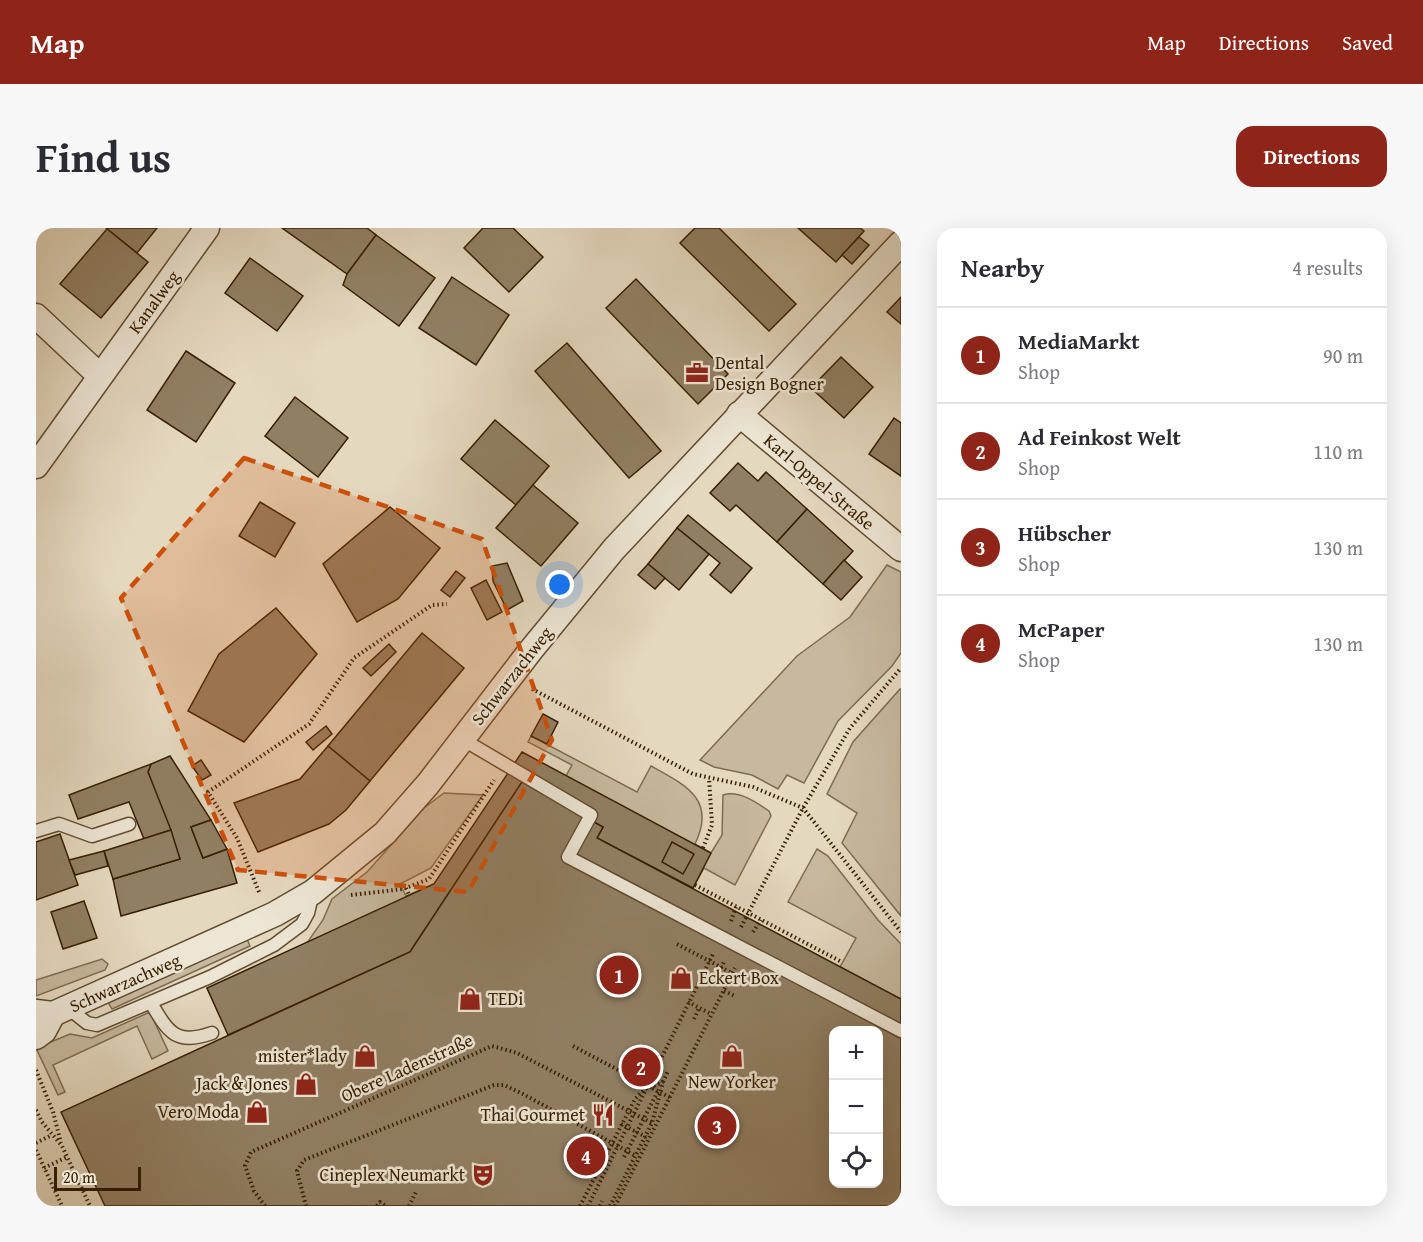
<!DOCTYPE html>
<meta charset="utf-8">
<style>
body{margin:0;font-family:"Gentium Book Plus",serif;background:#f7f7f7;color:#2b2b33}
.controls{position:absolute;right:18px;bottom:18px;display:grid;overflow:hidden;border-radius:12px;box-shadow:0 6px 24px #0002}
.controls button{width:54px;height:54px;display:grid;place-items:center;padding:0;border:0;border-bottom:2px solid #e1e1e2;background:#fff;color:#2b2b33;font:30px sans-serif}
.scale{position:absolute;left:18px;bottom:15px;width:87px;box-sizing:border-box;padding-left:6px;border:3px solid #371f00;border-top:0;font-size:16px;line-height:21px;white-space:nowrap;color:#371f00;-webkit-text-stroke:4px #ede6d5;paint-order:stroke}
.you{position:absolute;left:524px;top:357px;width:21px;height:21px;margin:-15px;border:4px solid #fff;border-radius:50%;background:#1a73e8;box-shadow:0 0 0 9px #1a73e833}
.badge{display:grid;place-items:center;width:39px;height:39px;border-radius:50%;background:#8f2418;color:#fff;font-size:20px;font-weight:700}
.pin{position:absolute;translate:-50% -50%;border:3px solid #fff;box-shadow:0 2px 6px #0006}
.list{margin:0;padding:0;list-style:none}
h2{display:flex;justify-content:space-between;align-items:center;height:78px;margin:0;padding:0 24px;font-size:26px}
h2 small{font-size:20px;font-weight:400;color:#7c7c81}
.list li{display:grid;grid-template-columns:39px 1fr auto;gap:18px;align-items:center;box-sizing:border-box;height:96px;padding:0 24px;border-top:2px solid #e1e1e2}
.list b{display:block;font-size:22px;white-space:nowrap}
.list p{margin:0;font-size:20px;white-space:nowrap;color:#7c7c81}
.list em{font-size:20px;font-style:normal;color:#7c7c81}
.icon{flex:none;width:33px;height:33px;fill:none;stroke:currentColor;stroke-width:2;stroke-linecap:round;stroke-linejoin:round}
.map{position:relative;flex:none;width:865px;height:978px;overflow:hidden;border-radius:18px}
header{display:flex;align-items:center;gap:36px;box-sizing:border-box;height:84px;padding:0 30px;background:#8f2418;color:#fff}
header strong{font-size:28px}
nav{display:flex;gap:33px;margin-inline-start:auto;font-size:21px}
.intro{display:flex;align-items:center;justify-content:space-between;box-sizing:border-box;height:144px;padding:0 36px}
h1{margin:0;font-size:42px}
.button{padding:15px 27px;border-radius:18px;background:#8f2418;color:#fff;font-size:21px;font-weight:700}
main{display:flex;gap:36px;padding:0 36px}
aside{flex:1;background:#fff;border-radius:18px;box-shadow:0 6px 24px #0002}
.map>svg:first-child{display:block}
</style>
<header>
<strong>Map</strong>
<nav><a>Map</a><a>Directions</a><a>Saved</a></nav>
</header>
<div class="intro"><h1>Find us</h1><a class="button">Directions</a></div>
<main>
<div class="map">
<svg width="865" height="978" viewBox="0 0 865 978">
<rect width="100%" height="100%" fill="#e4d8bf"/>
<filter id="stains"><feTurbulence type="fractalNoise" baseFrequency=".00333" numOctaves="4"/><feColorMatrix values="0 0 0 0 .2 0 0 0 0 .09 0 0 0 0 .02 0 0 0 .5 -.17"/></filter>
<radialGradient id="worn" r=".72"><stop offset=".6" stop-color="#630" stop-opacity="0"/><stop offset="1" stop-color="#630" stop-opacity=".3"/></radialGradient>
<g fill="#c7b99f" stroke="#7f6c50" stroke-width="1.5">
<polygon points="851,337 865,344 865,425 856,438 802,493 768,555 751,547 742,561 716,547 678,539 664,532 761,428 814,389"/>
<polygon points="864,461 865,461 865,688 806,615 821,585 791,566 817,514"/>
<path d="M495,508L601,564L615,538C649,557 681,571 659,616L675,625L686,607L687,567C703,562 720,574 733,583L735,588L699,657L668,640L657,660L561,610L530,548L536,537L492,514Z"/>
<polygon points="408,565 447,567 395,640 364,656 370,668 398,656 362,710 185,790 171,760 271,715 287,692 296,671 331,644 388,580"/>
<polygon points="781,621 792,628 842,692 865,716 865,771 804,739 820,710 752,674"/>
<polygon points="211,711 214,718 76,781 72,774"/>
<polygon points="66,731 72,736 69,742 0,768 0,752"/>
<polygon points="114,784 132,823 116,831 101,798 17,837 29,864 22,867 0,820 34,806 56,810"/>
</g>
<g fill="#917f63" stroke="#371f00" stroke-width="1.5" fill-rule="evenodd">
<polygon points="70,0 121,0 101,25"/>
<polygon points="246,0 331,0 340,7 311,46"/>
<polygon points="447,0 477,0 507,29 473,64 428,20"/>
<polygon points="659,0 683,0 760,76 733,103 644,15"/>
<polygon points="762,0 824,0 828,3 800,34"/>
<polygon points="71,1 112,34 65,90 24,56"/>
<polygon points="340,7 399,50 363,98 307,57 311,46"/>
<polygon points="823,9 833,17 816,36 806,27"/>
<polygon points="214,30 267,68 241,103 189,65"/>
<polygon points="416,49 473,87 440,137 383,100"/>
<polygon points="600,51 692,146 662,176 570,80"/>
<polygon points="865,69 865,96 851,84"/>
<polygon points="531,115 625,223 593,250 499,143"/>
<polygon points="150,123 199,155 160,214 111,182"/>
<polygon points="805,129 837,159 808,190 775,160"/>
<polygon points="259,169 312,210 282,249 229,208"/>
<polygon points="858,190 865,195 865,248 833,226"/>
<polygon points="459,192 513,238 480,277 425,231"/>
<polygon points="702,235 722,253 730,244 771,281 741,314 700,277 694,283 674,265"/>
<polygon points="497,257 542,295 505,338 460,300"/>
<polygon points="224,274 259,295 239,329 203,308"/>
<polygon points="354,279 404,320 362,371 321,394 287,336"/>
<polygon points="771,281 817,323 787,356 741,314"/>
<polygon points="652,287 716,340 695,365 674,347 684,335 641,300"/>
<polygon points="641,300 673,326 643,362 612,336"/>
<polygon points="808,332 826,349 805,372 787,356"/>
<polygon points="471,335 487,373 471,382 457,353 456,338"/>
<polygon points="612,336 629,350 619,361 602,347"/>
<polygon points="420,343 429,350 414,369 405,362"/>
<polygon points="450,352 466,384 451,392 435,360"/>
<polygon points="240,380 281,426 208,514 152,483 183,426"/>
<polygon points="386,405 428,440 334,553 292,518"/>
<polygon points="353,416 360,424 335,448 327,440"/>
<polygon points="507,486 522,494 511,516 495,508"/>
<polygon points="290,498 296,506 277,522 270,514"/>
<polygon points="292,518 334,553 310,582 293,596 222,624 198,575 264,551"/>
<polygon points="486,524 675,625 657,660 561,610 567,599 486,554 374,724 192,807 171,760 398,656"/>
<polygon points="134,528 175,592 155,599 167,630 191,621 201,655 85,688 77,651 144,631 112,544 115,536"/>
<polygon points="165,532 175,547 166,552 156,538"/>
<polygon points="115,536 112,544 135,602 108,611 93,574 42,591 33,567"/>
<path d="M486,554L567,599L561,610L865,771V978H69L25,884L374,724ZM798,802H842V956H798Z"/>
<polygon points="175,592 191,621 167,630 155,599"/>
<polygon points="135,602 144,631 77,651 68,623"/>
<polygon points="24,606 42,657 0,672 0,614"/>
<polygon points="636,614 658,626 647,646 626,634"/>
<polygon points="68,623 72,638 39,647 33,632"/>
<polygon points="48,673 61,710 27,721 15,684"/>
</g>
<g fill="none" stroke-linecap="round" stroke-linejoin="round">
<g stroke="#624d30" stroke-width="15">
<g id="lane">
<polyline points="426,511 555,587 532,629 865,803"/>
<polyline points="0,603 23,596 56,608 93,596"/>
<path d="M115,775C132,804 140,818 176,805"/>
<polyline points="32,780 51,795 61,797 174,749 238,717 266,696 272,685 277,664"/>
</g>
</g>
<g stroke="#624d30" stroke-width="27">
<g id="street">
<polyline points="0,88 64,148"/>
<polyline points="703,186 865,321"/>
<polyline points="0,238 171,0"/>
<polyline points="0,784 17,786 239,686 277,664 349,605 392,556 495,422 578,321 865,15"/>
<polyline points="0,809 8,803 17,786"/>
</g>
</g>
<g stroke="#371f00" stroke-width="4" stroke-dasharray="1.5 3" stroke-linecap="butt">
<polyline points="496,461 657,546 717,559 767,580 865,704"/>
<polyline points="667,620 676,597 673,550"/>
<polyline points="659,657 804,733"/>
<polyline points="370,660 373,667"/>
<polyline points="223,664 201,610 172,564 273,496 318,430 396,377 411,376"/>
<polyline points="315,667 367,661 393,651 458,552"/>
<polyline points="695,693 700,679"/>
<polyline points="705,699 767,580 814,500 865,440"/>
<polyline points="717,704 725,692"/>
<polyline points="641,716 696,745"/>
<polyline points="685,740 689,732"/>
<polyline points="688,763 699,768"/>
<polyline points="652,774 675,786"/>
<polyline points="658,791 663,780"/>
<polyline points="537,818 635,870"/>
<polyline points="0,842 17,884 25,915"/>
<polyline points="627,854 632,843"/>
<polyline points="0,882 6,894 26,918 54,978"/>
<polyline points="585,896 610,909"/>
<polyline points="0,915 16,907"/>
<polyline points="0,922 26,978"/>
<polyline points="588,929 622,863"/>
<polyline points="8,940 31,929"/>
<polyline points="229,978 218,963 209,938 215,924 456,818 481,825 616,895"/>
<polyline points="270,978 261,943 268,932 458,857 468,857 487,866 600,928"/>
<polyline points="341,978 344,974 350,978"/>
<polyline points="373,978 381,962"/>
<polyline points="544,978 599,871 609,861 627,854"/>
<polyline points="552,978 677,726"/>
<polyline points="564,978 566,973"/>
<polyline points="574,978 616,895 627,854"/>
<polyline points="579,978 699,740"/>
</g>
<use href="#lane" stroke="#ede6d5" stroke-width="12"/>
<use href="#street" stroke="#ede6d5" stroke-width="24"/>
</g>
<path fill="#cd500a" fill-opacity="0.2" stroke="#cd500a" stroke-width="4.5" stroke-dasharray="12 8" stroke-linejoin="round" d="M208,230L446,311L516,512L432,664L202,642L85,370Z"/>
<defs>
<g id="office-bare" transform="scale(1.8)"><path d="M-6-3h4V-5.5h4V-3h4V5H-6ZM-1-4.5V-3h2v-1.5ZM-6 0V1H6V0Z" fill="#8f2418" stroke="#ede6d5" stroke-width="2.5" paint-order="stroke"/></g>
<g id="shop-bare" transform="scale(1.8)"><path d="M-5-2.5h2.3a2.7 3.5 0 0 1 5.4 0H5L5.5 6h-11ZM-1.5-2.5h3a1.5 2.3 0 0 0-3 0Z" fill="#8f2418" stroke="#ede6d5" stroke-width="2.5" paint-order="stroke"/></g>
<g id="restaurant-bare" transform="scale(1.8)"><path d="M-5-6h1v4h1v-4h1v4h1v-4h1v5L-1.5 .5V6h-2V.5L-5-1ZM5-6V6H3V1.5H1.5Q1.5-4 5-6Z" fill="#8f2418" stroke="#ede6d5" stroke-width="2.5" paint-order="stroke"/></g>
<g id="theatre-bare" transform="scale(1.8)"><path d="M-5-5.5Q0-4 5-5.5V0Q5 5 0 6Q-5 5-5 0ZM-3.3-2.5H-1v1.5H-3.3ZM1-2.5H3.3v1.5H1ZM-2.8 1Q0 5.5 2.8 1Z" fill="#8f2418" stroke="#ede6d5" stroke-width="2.5" paint-order="stroke"/></g>
</defs>
<g fill-rule="evenodd">
<use href="#office-bare" x="661" y="145"/>
<use href="#shop-bare" x="645" y="750"/>
<use href="#shop-bare" x="434" y="771"/>
<use href="#shop-bare" x="329" y="828"/>
<use href="#shop-bare" x="696" y="828"/>
<use href="#shop-bare" x="270" y="856"/>
<use href="#shop-bare" x="221" y="884"/>
<use href="#restaurant-bare" x="567" y="887"/>
<use href="#theatre-bare" x="447" y="947"/>
</g>
<g text-anchor="middle" stroke-width="5" stroke-linejoin="round" paint-order="stroke">
<g font-size="18" fill="#371f00" stroke="#ede6d5">
<text transform="translate(118 74) rotate(-54)" y="6">Kanalweg</text>
<text transform="translate(783 254) rotate(40)" y="6">Karl-Oppel-Straße</text>
<text transform="translate(476 448) rotate(-52)" y="6">Schwarzachweg</text>
<text transform="translate(89 755) rotate(-24)" y="6">Schwarzachweg</text>
<text transform="translate(371 840) rotate(-24)" y="6">Obere Ladenstraße</text>
</g>
<g font-size="18" fill="#371f00" stroke="#ede6d5" text-anchor="end">
<text x="679" y="141" text-anchor="start">Dental<tspan x="679" dy="21">Design Bogner</tspan></text>
<text x="663" y="756" text-anchor="start">Eckert Box</text>
<text x="452" y="777" text-anchor="start">TEDi</text>
<text x="311" y="834">mister*lady</text>
<text x="696" y="860" text-anchor="middle">New Yorker</text>
<text x="252" y="862">Jack &amp; Jones</text>
<text x="203" y="890">Vero Moda</text>
<text x="549" y="893">Thai Gourmet</text>
<text x="429" y="953">Cineplex Neumarkt</text>
</g>
</g>
<rect width="100%" height="100%" filter="url(#stains)"/>
<rect width="100%" height="100%" fill="url(#worn)"/>
</svg>
<div class="controls">
<button>+</button>
<button>−</button>
<button><svg class="icon" aria-label="locate" viewBox="0 0 24 24"><circle cx="12" cy="12" r="6"/><path d="M12 2v4M12 18v4M2 12h4M18 12h4"/></svg></button>
</div>
<div class="scale">20 m</div>
<div class="you"></div>
<div class="pin badge" style="left:583px;top:747px">1</div>
<div class="pin badge" style="left:605px;top:839px">2</div>
<div class="pin badge" style="left:681px;top:898px">3</div>
<div class="pin badge" style="left:550px;top:928px">4</div>
</div>
<aside>
<h2>Nearby<small>4 results</small></h2>
<ul class="list">
<li><span class="badge">1</span><div><b>MediaMarkt</b><p>Shop</p></div><em>90 m</em></li>
<li><span class="badge">2</span><div><b>Ad Feinkost Welt</b><p>Shop</p></div><em>110 m</em></li>
<li><span class="badge">3</span><div><b>Hübscher</b><p>Shop</p></div><em>130 m</em></li>
<li><span class="badge">4</span><div><b>McPaper</b><p>Shop</p></div><em>130 m</em></li>
</ul>
</aside>
</main>
